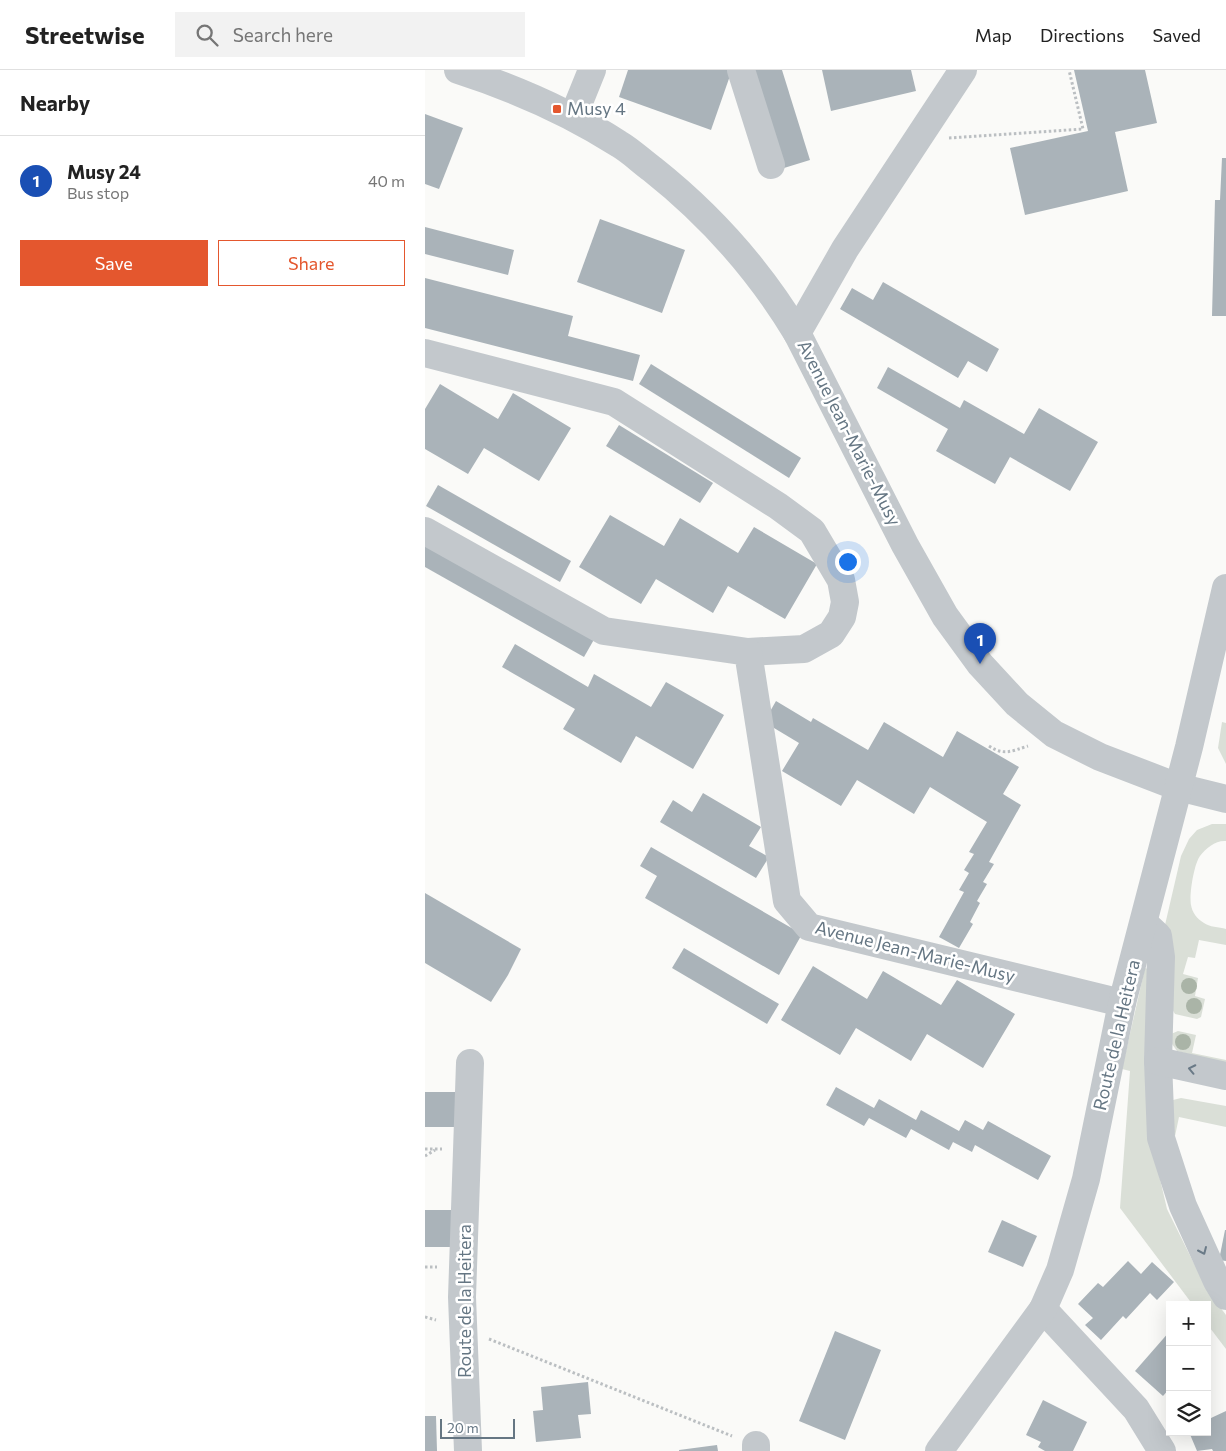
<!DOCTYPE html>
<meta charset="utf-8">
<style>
body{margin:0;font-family:Commissioner,sans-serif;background:#f2f2f2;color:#222}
.controls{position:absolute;right:15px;bottom:15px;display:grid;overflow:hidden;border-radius:0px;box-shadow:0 5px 20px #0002}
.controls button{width:45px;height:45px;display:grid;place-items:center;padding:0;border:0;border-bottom:1px solid #e0e0e0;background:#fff;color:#222;font:25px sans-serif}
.scale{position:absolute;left:15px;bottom:12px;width:75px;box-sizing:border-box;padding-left:5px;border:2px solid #657683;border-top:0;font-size:14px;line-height:18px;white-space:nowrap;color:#657683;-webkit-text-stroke:4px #fff;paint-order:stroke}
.you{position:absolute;left:422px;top:491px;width:18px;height:18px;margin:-12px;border:4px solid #fff;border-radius:50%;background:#1a73e8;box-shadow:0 0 0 8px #1a73e833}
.badge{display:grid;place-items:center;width:32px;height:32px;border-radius:50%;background:#e4572e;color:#fff;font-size:16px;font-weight:700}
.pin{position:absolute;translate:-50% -41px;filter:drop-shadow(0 1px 2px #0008)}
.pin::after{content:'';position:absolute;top:26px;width:18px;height:15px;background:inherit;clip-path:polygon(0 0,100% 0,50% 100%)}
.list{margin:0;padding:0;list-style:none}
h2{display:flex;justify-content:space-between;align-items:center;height:65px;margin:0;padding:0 20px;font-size:21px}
h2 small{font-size:16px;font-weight:400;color:#767676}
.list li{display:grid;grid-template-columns:32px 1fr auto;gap:15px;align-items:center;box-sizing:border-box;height:90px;padding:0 20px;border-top:1px solid #e0e0e0}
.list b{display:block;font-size:19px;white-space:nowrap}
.list p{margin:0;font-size:16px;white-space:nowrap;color:#767676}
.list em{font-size:16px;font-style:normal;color:#767676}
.actions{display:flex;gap:10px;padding:15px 20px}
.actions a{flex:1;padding:11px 0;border:1px solid #e4572e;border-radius:0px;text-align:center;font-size:18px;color:#e4572e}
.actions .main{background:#e4572e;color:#fff}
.icon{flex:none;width:28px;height:28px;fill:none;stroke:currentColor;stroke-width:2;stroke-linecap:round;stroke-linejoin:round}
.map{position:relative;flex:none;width:801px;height:1381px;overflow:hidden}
header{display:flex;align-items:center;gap:30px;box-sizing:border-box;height:70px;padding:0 25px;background:#fff;border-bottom:1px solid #e0e0e0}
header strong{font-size:24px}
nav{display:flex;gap:28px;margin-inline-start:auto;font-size:18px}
.search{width:350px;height:45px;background:#f2f2f2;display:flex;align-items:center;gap:12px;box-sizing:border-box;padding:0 18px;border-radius:0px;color:#767676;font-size:19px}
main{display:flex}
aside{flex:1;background:#fff}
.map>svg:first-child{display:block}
</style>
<header>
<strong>Streetwise</strong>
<div class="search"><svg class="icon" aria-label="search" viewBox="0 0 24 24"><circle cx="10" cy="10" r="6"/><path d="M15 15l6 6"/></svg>Search here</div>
<nav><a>Map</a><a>Directions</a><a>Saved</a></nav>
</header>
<main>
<aside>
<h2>Nearby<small></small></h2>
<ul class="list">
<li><span class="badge" style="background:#1a4fb4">1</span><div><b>Musy 24</b><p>Bus stop</p></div><em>40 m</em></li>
</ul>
<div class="actions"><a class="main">Save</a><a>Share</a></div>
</aside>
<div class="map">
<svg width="801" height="1381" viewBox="0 0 801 1381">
<rect width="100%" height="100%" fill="#fafaf8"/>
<g fill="#dadfd7">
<polygon points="797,652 801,653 801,694 793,678"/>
<path d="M787,754H801V771C791,770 781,778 775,786C769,794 764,825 766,835C767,842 772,849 779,853C784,857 794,857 801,859V875L774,870L770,888L763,887L758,904L773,908L770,926L780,929L776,947L772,949L750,944L746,937L740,855L756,786L764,769L772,760Z"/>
<polygon points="720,898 723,899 724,1062 742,1139 782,1220 801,1245 801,1279 782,1254 782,1235 768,1235 695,1138 705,1001 697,999"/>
<polygon points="753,961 771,965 767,983 801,990 801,994 752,981 747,974 746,964"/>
<polygon points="756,1028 801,1036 801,1057 754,1047 750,1066 746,1062 748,1030"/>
</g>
<g fill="#aab3b9">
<polygon points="203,0 307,0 286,60 194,27"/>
<polygon points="329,0 357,0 385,90 359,98"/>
<polygon points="397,0 486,0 491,21 406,41"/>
<polygon points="649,0 720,0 732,53 690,62 703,121 600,145 585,78 663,61"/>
<polygon points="0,44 38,58 14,119 0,114"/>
<polygon points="797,88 801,88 801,246 787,246 790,130 795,130"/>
<polygon points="175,149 260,180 237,243 152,212"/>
<polygon points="0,157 89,180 83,205 0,184"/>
<polygon points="0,208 148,246 143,266 215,285 208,311 0,258"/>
<polygon points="458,212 574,279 562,302 543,291 533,308 415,239 427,218 448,230"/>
<polygon points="226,294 376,388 364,408 214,314"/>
<polygon points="463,297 535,338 539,330 599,364 614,338 673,372 645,421 585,387 570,414 511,381 523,359 452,318"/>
<polygon points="15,314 73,349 88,323 146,358 114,411 59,378 43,404 0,379 0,339"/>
<polygon points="194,355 288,413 275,433 181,376"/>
<polygon points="13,415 146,491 135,512 1,436"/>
<polygon points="185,445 239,476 255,448 313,483 329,457 392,494 360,549 303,516 288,543 231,509 216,534 154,497"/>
<polygon points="0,469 171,566 159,587 0,497"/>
<polygon points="90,574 163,617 169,604 226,637 241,612 299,645 268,699 211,666 196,693 138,659 150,639 77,597"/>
<polygon points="351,631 386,652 388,648 443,680 459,652 518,687 532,661 594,697 578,724 596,735 564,792 569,794 558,812 562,814 552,831 555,833 545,852 548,854 534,878 514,867 539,822 534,820 544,803 539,800 549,784 544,782 562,752 505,717 489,744 432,710 416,736 357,701 374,673 339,652"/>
<polygon points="278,723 336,757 324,776 344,787 331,808 235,752 248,730 267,742"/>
<polygon points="226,777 377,864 354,905 220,828 232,806 215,796"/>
<polygon points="0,823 96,879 83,905 66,932 0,893"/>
<polygon points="259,878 354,934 342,954 247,898"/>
<polygon points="388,896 442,929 458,901 516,935 532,910 590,944 558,998 502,964 486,991 431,958 415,985 356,950"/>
<polygon points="411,1017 449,1038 454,1029 491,1050 496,1040 534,1061 540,1050 558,1060 563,1051 626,1086 613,1110 550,1075 547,1082 528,1072 524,1080 486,1059 481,1068 444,1048 439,1056 401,1035"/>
<rect x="0" y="1022" width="31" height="35"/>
<polygon points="0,1140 28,1140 29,1177 0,1177"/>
<polygon points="577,1150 612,1166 598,1197 563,1182"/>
<polygon points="800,1160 801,1160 801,1191 794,1190"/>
<polygon points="703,1191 716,1204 727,1192 749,1212 732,1230 725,1223 701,1249 698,1246 676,1270 660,1255 668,1248 653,1234 673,1213 678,1217"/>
<polygon points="410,1261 456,1280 420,1370 374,1351"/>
<polygon points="745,1261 745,1318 738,1326 710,1301"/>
<polygon points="163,1312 166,1344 153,1345 156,1368 111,1372 108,1341 118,1340 116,1317"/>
<polygon points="618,1330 662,1352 648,1381 620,1381 613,1377 616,1372 601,1365"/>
<polygon points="782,1339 786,1348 801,1341 801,1381 788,1381 787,1379 772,1381 764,1362 782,1362"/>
<polygon points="0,1346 11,1346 12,1381 0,1381"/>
<polygon points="292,1375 293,1381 254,1381 254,1380"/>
</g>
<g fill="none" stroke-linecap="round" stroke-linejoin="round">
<g stroke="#bbbfc2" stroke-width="3" stroke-dasharray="2.5 2.5" stroke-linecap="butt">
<polyline points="524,68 658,59 644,0"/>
<path d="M564,676C579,686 587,681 603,676"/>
<polyline points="0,1079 17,1079"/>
<polyline points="0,1086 10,1080"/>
<polyline points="0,1197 12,1197"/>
<polyline points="0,1247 11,1250"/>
<polyline points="64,1269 307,1366"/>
</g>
<g stroke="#c3c8cc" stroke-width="28">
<path d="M33,0C89,18 144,42 194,74C206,81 216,91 227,99C285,145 334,200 372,263L480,475L520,546L555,594L592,634L629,664L675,687L753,717L801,729"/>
<polyline points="316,0 346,95"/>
<polyline points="148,47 167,0"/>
<polyline points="372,263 420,179 538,0"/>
<polyline points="0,283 189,332 353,436 387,461 416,510 420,532 417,547 406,564 379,579 323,582"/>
<polyline points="0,461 179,561 323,582 362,831 384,857 697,933"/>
<polyline points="719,853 733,866 736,887 733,991 736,1068 758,1136 792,1211 801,1226"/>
<polyline points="733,991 801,1006"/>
<polyline points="618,1239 711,1339 737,1381"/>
<polyline points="43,1381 37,1227 45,993"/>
<polyline points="331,1381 331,1375"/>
<polyline points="514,1381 618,1239 635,1200 661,1109 697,933 764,677 801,518"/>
</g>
</g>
<g fill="#aab4a7">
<circle cx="764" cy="916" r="8"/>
<circle cx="769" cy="936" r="8"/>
<circle cx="758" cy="972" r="8"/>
</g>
<defs><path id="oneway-chevron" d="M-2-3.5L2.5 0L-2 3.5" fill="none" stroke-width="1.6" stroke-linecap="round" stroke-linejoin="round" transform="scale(1.25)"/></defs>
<g stroke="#6a7a87">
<use href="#oneway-chevron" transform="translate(767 999) rotate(-168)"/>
<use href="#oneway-chevron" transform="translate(778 1181) rotate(66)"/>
</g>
<rect fill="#e4572e" stroke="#fff" stroke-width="2" x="127" y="34" width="10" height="10" rx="2.5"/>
<g text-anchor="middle" stroke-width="5" stroke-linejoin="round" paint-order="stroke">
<g font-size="18" fill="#657683" stroke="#fff" text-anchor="start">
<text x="142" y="45">Musy 4</text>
</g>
<g font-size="18" fill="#657683" stroke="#fff">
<text transform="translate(424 363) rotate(63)" y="6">Avenue Jean-Marie-Musy</text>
<text transform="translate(490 882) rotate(14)" y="6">Avenue Jean-Marie-Musy</text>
<text transform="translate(692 965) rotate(-77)" y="6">Route de la Heitera</text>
<text transform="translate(40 1231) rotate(-90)" y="6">Route de la Heitera</text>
</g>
</g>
</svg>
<div class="controls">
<button>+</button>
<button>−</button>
<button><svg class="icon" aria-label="layers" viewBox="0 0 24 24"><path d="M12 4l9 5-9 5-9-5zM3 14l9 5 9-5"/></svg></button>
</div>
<div class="scale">20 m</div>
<div class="you"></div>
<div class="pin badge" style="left:555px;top:594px;background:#1a4fb4">1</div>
</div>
</main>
